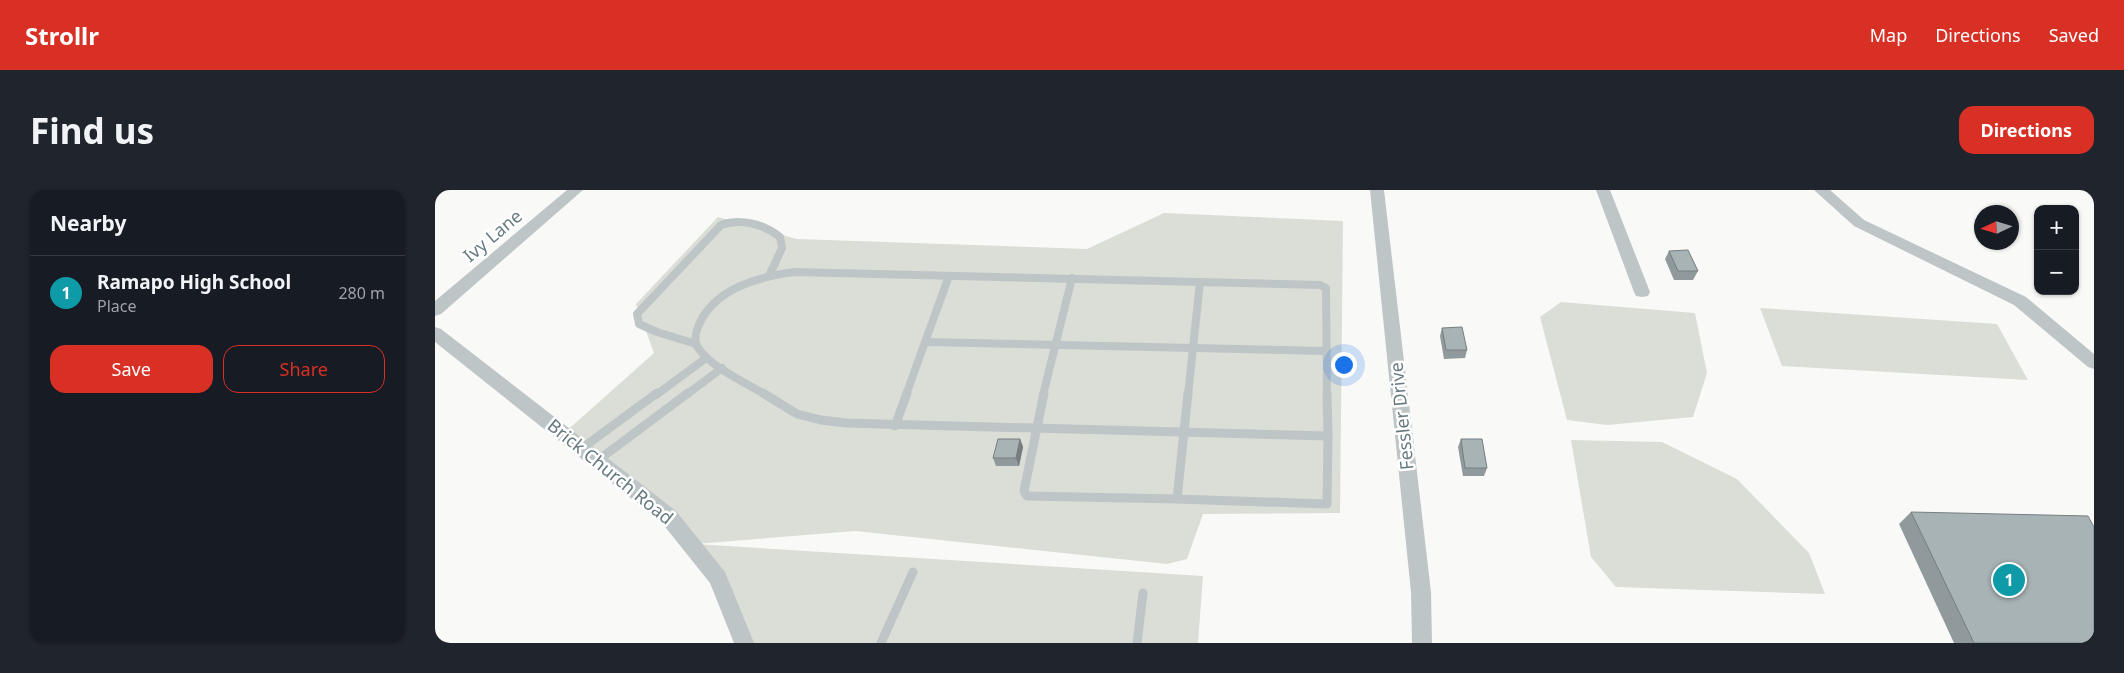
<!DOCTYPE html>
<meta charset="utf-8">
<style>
body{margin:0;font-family:"Noto Sans",sans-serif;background:#20242c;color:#f1f3f6}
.controls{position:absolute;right:15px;top:15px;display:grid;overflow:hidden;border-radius:10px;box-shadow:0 1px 4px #0004}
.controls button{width:45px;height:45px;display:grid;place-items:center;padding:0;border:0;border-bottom:1px solid #363941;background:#171b24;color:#f1f3f6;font:25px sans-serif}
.compass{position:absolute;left:1539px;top:15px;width:45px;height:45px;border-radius:50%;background:#171b24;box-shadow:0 1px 4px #0004;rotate:266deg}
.you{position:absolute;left:908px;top:174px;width:18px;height:18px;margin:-12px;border:4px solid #fff;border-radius:50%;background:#1a73e8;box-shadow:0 0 0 8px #1a73e833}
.badge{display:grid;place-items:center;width:32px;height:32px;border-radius:50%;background:#d93025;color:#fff;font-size:16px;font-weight:700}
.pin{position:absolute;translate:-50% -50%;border:2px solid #fff;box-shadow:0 1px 5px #0006}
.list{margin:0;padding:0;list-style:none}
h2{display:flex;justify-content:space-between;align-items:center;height:65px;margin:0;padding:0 20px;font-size:21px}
h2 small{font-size:16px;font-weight:400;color:#9ea1a6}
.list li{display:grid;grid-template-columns:32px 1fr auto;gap:15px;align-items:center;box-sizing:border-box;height:75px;padding:0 20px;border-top:1px solid #363941}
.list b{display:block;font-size:19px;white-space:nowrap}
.list p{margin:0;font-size:16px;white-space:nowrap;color:#9ea1a6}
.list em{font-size:16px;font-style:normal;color:#9ea1a6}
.actions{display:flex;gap:10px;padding:15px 20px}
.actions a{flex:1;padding:11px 0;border:1px solid #d93025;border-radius:15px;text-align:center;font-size:18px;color:#d93025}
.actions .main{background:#d93025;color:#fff}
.map{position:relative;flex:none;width:1659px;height:453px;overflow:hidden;border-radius:15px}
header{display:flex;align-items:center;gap:30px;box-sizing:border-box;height:70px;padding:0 25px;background:#d93025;color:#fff}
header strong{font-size:24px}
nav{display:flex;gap:28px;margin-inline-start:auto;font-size:18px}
.intro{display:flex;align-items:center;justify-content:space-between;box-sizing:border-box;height:120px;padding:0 30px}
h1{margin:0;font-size:35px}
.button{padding:12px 22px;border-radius:15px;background:#d93025;color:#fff;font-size:18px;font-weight:700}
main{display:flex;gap:30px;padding:0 30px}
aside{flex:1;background:#171b24;border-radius:15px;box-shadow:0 1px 4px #0004}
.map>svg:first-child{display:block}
</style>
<header>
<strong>Strollr</strong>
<nav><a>Map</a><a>Directions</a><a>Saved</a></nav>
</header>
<div class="intro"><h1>Find us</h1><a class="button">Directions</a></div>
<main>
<aside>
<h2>Nearby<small></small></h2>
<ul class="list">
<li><span class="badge" style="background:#0f9aa8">1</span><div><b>Ramapo High School</b><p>Place</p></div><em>280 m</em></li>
</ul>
<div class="actions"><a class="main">Save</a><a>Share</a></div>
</aside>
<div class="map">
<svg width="1659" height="453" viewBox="0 0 1659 453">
<rect width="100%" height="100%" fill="#f9f9f7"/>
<g fill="#dbded6">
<polygon points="729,23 908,31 905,323 768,324 752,369 732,374 420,341 261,354 768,386 763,453 309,453 283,388 234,327 128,244 219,163 201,114 283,27 362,49 652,59"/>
<polygon points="1126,112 1260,123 1272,183 1258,227 1172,235 1132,230 1105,127"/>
<polygon points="1325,118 1562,134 1593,190 1347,176"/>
<polygon points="1136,250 1227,252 1302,289 1374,363 1390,404 1181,397 1156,367"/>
</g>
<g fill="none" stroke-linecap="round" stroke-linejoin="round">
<g stroke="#bec5c6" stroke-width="8">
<polyline points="490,152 514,86"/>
<path d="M261,154L222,142L204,134L202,124L286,35C305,28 329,34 345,47L347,58L335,84"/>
<polyline points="221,205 271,168"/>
<polyline points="251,205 287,178"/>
<path d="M331,205C311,193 276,177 264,159C259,153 260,144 263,137C278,99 322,87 359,82L885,95L891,98L892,205"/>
<polyline points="471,205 490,152 892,161"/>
<polyline points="608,205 637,88"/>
<polyline points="753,205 765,92"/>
</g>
<g stroke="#bec5c6" stroke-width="9">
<polyline points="328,203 362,224 386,230 411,233 893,246 892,203"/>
<polyline points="609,203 589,301 592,306 742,309"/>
<polyline points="753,203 742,309 892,314 893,246"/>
<polyline points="460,236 472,203"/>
<polyline points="146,259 222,203"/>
<polyline points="162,271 253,203"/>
<polyline points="446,453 478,382"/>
<polyline points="702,453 708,403"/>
</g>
<g fill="#bec5c6" fill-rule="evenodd">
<polygon points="132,0 148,0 6,124 0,126 0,111"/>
<polygon points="935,0 949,0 996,402 997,453 977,453 976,402"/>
<polygon points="1161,0 1175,0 1215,102 1213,106 1207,107 1201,106 1199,102"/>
<polygon points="1379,0 1395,0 1429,30 1591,107 1659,164 1659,179 1653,177 1579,115 1419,36"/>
<polygon points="0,137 6,139 241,321 290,382 319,453 299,453 275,393 227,333 0,152"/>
</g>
</g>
<g fill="#909a9d">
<polygon points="1234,61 1263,81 1258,90 1239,90 1230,69"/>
<polygon points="1007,138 1032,160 1030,168 1009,169 1005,146"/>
<polygon points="585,249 588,257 584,276 561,276 558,268"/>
<polygon points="1026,249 1052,278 1049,286 1028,286 1023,257"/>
<polygon points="1476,322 1659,453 1519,453 1464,334"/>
</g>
<polygon fill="#767d7f" points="585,249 588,257 584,276 581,268"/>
<g fill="#a8b3b6" stroke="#767d7f">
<polygon points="1253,60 1263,81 1243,81 1234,61"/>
<polygon points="1027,137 1032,160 1011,160 1007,138"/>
<polygon points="563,249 585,249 581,268 558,268"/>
<polygon points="1026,249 1047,249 1052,278 1030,278"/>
<polygon points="1476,322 1653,326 1659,337 1659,453 1539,453"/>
</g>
<g text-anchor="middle" stroke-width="5" stroke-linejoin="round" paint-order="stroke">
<g font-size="18" fill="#667a80" stroke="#fff">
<text transform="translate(58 46) rotate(-40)" y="6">Ivy Lane</text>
<text transform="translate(967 226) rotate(-96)" y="6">Fessler Drive</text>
<text transform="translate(175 282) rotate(39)" y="6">Brick Church Road</text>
</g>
</g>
</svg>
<div class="controls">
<button>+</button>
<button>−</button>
</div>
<svg class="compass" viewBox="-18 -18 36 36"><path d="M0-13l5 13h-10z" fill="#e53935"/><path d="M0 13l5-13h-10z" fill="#9ea1a6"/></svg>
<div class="you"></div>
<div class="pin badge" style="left:1574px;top:390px;background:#0f9aa8">1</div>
</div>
</main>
